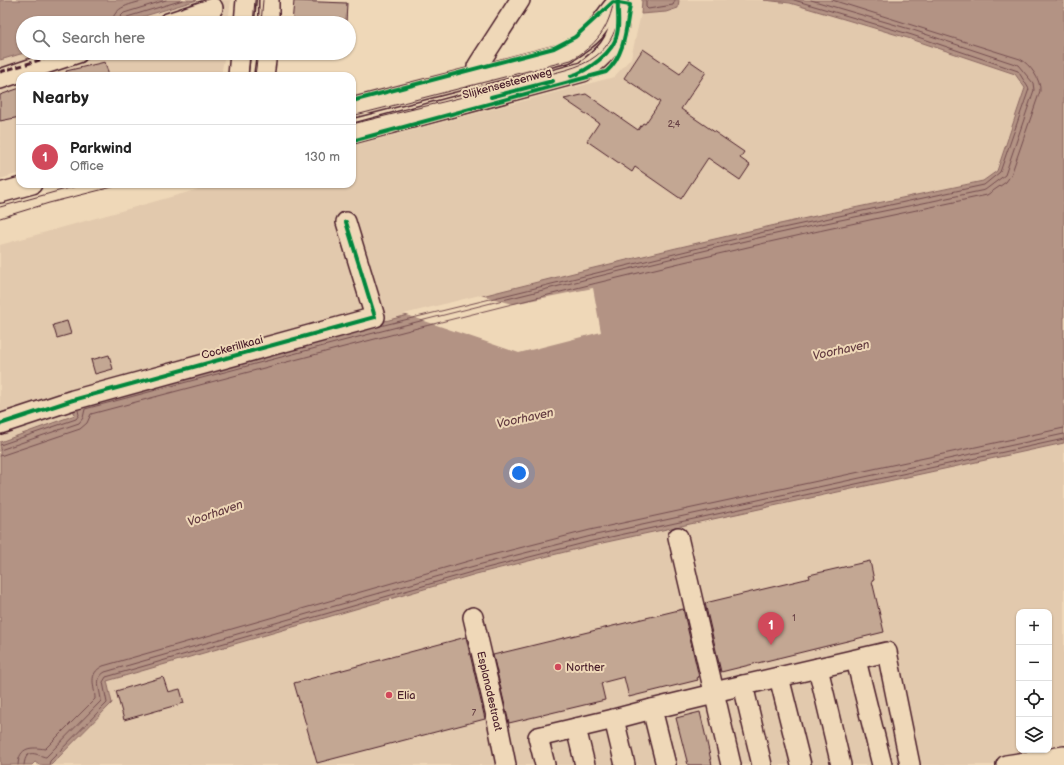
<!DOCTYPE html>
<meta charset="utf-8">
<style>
body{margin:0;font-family:"Balsamiq Sans",sans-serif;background:#f6f6f6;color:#222}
.controls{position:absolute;right:12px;bottom:12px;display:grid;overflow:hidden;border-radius:8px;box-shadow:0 1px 3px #0004}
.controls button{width:36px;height:36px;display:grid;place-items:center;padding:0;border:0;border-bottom:1px solid #e0e0e0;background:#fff;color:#222;font:20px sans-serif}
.you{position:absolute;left:519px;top:473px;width:14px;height:14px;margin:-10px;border:3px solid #fff;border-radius:50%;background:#1a73e8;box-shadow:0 0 0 6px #1a73e833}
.badge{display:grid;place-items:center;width:26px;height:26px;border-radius:50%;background:#d1495b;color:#fff;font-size:13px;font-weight:700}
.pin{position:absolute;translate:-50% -33px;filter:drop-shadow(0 1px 2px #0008)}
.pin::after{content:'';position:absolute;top:21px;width:14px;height:12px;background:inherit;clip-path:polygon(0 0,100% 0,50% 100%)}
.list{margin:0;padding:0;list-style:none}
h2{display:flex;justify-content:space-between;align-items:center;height:52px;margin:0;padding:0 16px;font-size:17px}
h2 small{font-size:13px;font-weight:400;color:#767676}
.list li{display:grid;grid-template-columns:26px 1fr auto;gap:12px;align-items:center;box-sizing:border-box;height:64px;padding:0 16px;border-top:1px solid #e0e0e0}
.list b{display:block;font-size:15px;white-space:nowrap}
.list p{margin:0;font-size:13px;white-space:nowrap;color:#767676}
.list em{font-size:13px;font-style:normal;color:#767676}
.icon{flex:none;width:22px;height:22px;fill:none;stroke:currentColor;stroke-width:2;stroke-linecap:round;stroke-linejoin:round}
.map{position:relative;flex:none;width:1064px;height:765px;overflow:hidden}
.search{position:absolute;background:#fff;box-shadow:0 1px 3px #0004;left:16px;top:16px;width:340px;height:44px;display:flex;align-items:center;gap:10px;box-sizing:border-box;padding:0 14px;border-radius:22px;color:#767676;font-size:15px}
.panel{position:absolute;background:#fff;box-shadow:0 1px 3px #0004;left:16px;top:72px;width:340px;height:116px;border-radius:12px}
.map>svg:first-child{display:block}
</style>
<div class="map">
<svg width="1064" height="765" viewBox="0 0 1064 765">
<rect width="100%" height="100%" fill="#efd8b8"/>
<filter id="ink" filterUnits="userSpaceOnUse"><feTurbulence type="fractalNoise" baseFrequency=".025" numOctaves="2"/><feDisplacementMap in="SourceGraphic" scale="8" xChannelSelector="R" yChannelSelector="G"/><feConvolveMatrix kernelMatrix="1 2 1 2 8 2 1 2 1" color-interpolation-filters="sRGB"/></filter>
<g filter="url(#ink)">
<g fill="#e2c9ad" fill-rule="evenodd">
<polygon points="197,0 231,0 228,23 122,23"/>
<polygon points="679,0 764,0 790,3 911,39 1015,73 1025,88 997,171 983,181 763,228 624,261 382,321 71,404 75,415 0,442 0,245 217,184 352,184 352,146 614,77 631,58 641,14 666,12 678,8"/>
<polygon points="24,53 225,53 221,76 20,76 20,173 0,179 0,60"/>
<path d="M1064,443V765H51L112,703L107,681L476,574L593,545ZM1019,612H1049V750H1019Z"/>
</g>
<g fill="#b39384" stroke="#896560">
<polygon points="0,0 197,0 122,23 23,23 24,53 0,60"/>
<polygon points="642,0 679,0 678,8 666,12 641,14"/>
<path d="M764,0H1064V443L593,545L476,574L107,681L112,703L51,765H39L35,762L32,765H0V442L75,415L71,404C301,343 530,281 762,228C835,211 909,197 983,181L997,171L1025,88L1015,74L911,39L790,3Z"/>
</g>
<polygon fill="#efd8b8" points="593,288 601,332 519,353 404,314 480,295 513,304"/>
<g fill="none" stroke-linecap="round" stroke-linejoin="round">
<g stroke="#744d4f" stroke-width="1">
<polyline points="646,0 646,7 648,9 673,5 675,0"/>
<path d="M112,23C113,6 132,4 146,0"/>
<polyline points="118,23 120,17 124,13 166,0"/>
<polyline points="123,23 127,17 183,0"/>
<polyline points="380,326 764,232 984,185 1000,172 1029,89 1018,71 912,35 794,0"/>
<polyline points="0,445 76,419 79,415 78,410"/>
<path d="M0,450L79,423L83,418L85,409C310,349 535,290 762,237C836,220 911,206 985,190L1005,175L1034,90L1033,83L1018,65L913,30L811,0"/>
<path d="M0,456L80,429L87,423L91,414C315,354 539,295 765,243C839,226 913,211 987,195L1006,182L1011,175L1040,91C1041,80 1030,64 1020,59L832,0"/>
<path d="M18,765C19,746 32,747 45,749L95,699C95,686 87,674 103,666L472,560L590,530L1064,428"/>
<path d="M24,765C26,746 38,756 46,757L101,701C101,691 93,679 105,672L474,566L591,536L1064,434"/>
<polyline points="49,765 50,761 107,703 103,682 106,677 475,571 592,541 1064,439"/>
</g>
</g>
<g fill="#c3a793" stroke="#4a1f2b">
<polygon points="294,1 347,3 346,23 292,23"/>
<polygon points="643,49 680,74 690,61 706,72 681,109 744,152 740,158 750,165 740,180 708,158 681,199 635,167 632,172 587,141 599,123 564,99 586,94 638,130 643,123 645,124 660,102 624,78"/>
<polygon points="105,62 109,76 67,76 66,71"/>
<polygon points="20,88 20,117 0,121 0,95"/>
<polygon points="67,321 71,334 57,338 53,325"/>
<polygon points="109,355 113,369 95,374 91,360"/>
<polygon points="870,561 874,580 872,581 884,632 721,672 705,603 810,578 809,575"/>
<polygon points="683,609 699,677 697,678 698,680 629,697 624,677 601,683 605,700 509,723 493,655"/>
<polygon points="466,637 485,719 317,763 294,683"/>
<polygon points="163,677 168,692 180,689 184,703 124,720 116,691"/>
<polygon points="700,712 704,729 712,765 688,765 676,718"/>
</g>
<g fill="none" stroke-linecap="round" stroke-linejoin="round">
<g stroke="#4a1f2b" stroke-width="22">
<g id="minor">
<polyline points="168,23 213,8"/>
<polyline points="244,23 246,0"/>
<polyline points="269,23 269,0"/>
<polyline points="238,76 240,53"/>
<polyline points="264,76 267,53"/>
<polyline points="479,76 477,67 480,62 520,0"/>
<polyline points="0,79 78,53"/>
<path d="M352,108L566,53C576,47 586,41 594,32C602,22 608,12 617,2"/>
<path d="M352,134L583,72C602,58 621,42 619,15C619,10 617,5 618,0"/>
<polyline points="0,193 32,184"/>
<polyline points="0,424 73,400 375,317 346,222"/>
<polyline points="678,537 731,765"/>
<polyline points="473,617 497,720 506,765"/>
<polyline points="856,660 882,765"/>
<polyline points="818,668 841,765"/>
<polyline points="779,677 801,765"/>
<polyline points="743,685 762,765"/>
<polyline points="714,692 887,652 910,765"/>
<polyline points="545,765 538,737 576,728"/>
<polyline points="585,765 576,728 614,719"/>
<polyline points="625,765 614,719 652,709"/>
<polyline points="666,765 652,709 714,694"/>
<polyline points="1006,765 1064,756"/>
</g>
</g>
<use href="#minor" stroke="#efd8b8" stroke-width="19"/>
<g stroke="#4a1f2b" stroke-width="1">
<polyline points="253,23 255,0"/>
<polyline points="261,23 263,0"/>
<polyline points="248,76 251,53"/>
<polyline points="255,76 258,53"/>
<path d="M352,116L571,60C596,46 609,28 614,0"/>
<path d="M352,124C413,109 475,95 535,78C554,72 580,69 596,56C614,42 619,22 621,0"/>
<polyline points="0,207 84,184"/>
<polyline points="0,218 49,203 124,184"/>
</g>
<g stroke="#4a1f2b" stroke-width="3" stroke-dasharray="6 3" stroke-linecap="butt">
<polyline points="155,23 171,18"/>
<polyline points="0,72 63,53"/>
</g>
<g stroke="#efd8b8" stroke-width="6">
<g id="cycleway">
<path d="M571,76C587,71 614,53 617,34C620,22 617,12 618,0"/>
<polyline points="491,97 553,81"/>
<path d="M352,101L554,48L575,37L613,2L630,5C626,28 625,56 606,72L352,141"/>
<polyline points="0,424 73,400 375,317 346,222"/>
</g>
</g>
<use href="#cycleway" stroke="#00873e" stroke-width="4"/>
</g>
</g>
<g fill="#d1495b" stroke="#efd8b8" stroke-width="1.5">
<circle cx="558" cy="667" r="4"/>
<circle cx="389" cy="695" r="4"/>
</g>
<g text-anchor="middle" stroke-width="4" stroke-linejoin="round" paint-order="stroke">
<g font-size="9" fill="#684145">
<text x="674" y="127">2;4</text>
<text x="794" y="621">1</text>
<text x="474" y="716">7</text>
</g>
<g font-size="11" fill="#4a1f2b" stroke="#efd8b8">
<text transform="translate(507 83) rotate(-15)" y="4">Slijkensesteenweg</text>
<text transform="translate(232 347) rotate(-15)" y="4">Cockerillkaai</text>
<text transform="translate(490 691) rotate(77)" y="4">Esplanadestraat</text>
</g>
<g font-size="11" fill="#4a1f2b" stroke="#efd8b8" text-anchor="start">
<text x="566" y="671">Norther</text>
<text x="397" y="699">Elia</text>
</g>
<g font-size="12" font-style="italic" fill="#643c41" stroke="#efd8b8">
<text transform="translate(841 350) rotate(-12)" y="4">Voorhaven</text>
<text transform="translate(525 418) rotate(-12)" y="4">Voorhaven</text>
<text transform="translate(215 513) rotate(-19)" y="4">Voorhaven</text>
</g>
</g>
</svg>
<div class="controls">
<button>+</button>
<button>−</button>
<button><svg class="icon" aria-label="locate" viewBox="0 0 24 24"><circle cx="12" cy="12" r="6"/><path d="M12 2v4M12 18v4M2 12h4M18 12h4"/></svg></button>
<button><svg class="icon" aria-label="layers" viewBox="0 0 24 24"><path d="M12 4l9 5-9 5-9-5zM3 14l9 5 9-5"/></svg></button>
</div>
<div class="you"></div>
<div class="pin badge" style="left:771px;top:645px">1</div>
<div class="search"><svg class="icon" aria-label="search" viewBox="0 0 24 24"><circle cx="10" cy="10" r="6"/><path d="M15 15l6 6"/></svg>Search here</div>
<section class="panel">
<h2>Nearby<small></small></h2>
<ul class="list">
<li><span class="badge">1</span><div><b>Parkwind</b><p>Office</p></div><em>130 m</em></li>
</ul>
</section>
</div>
